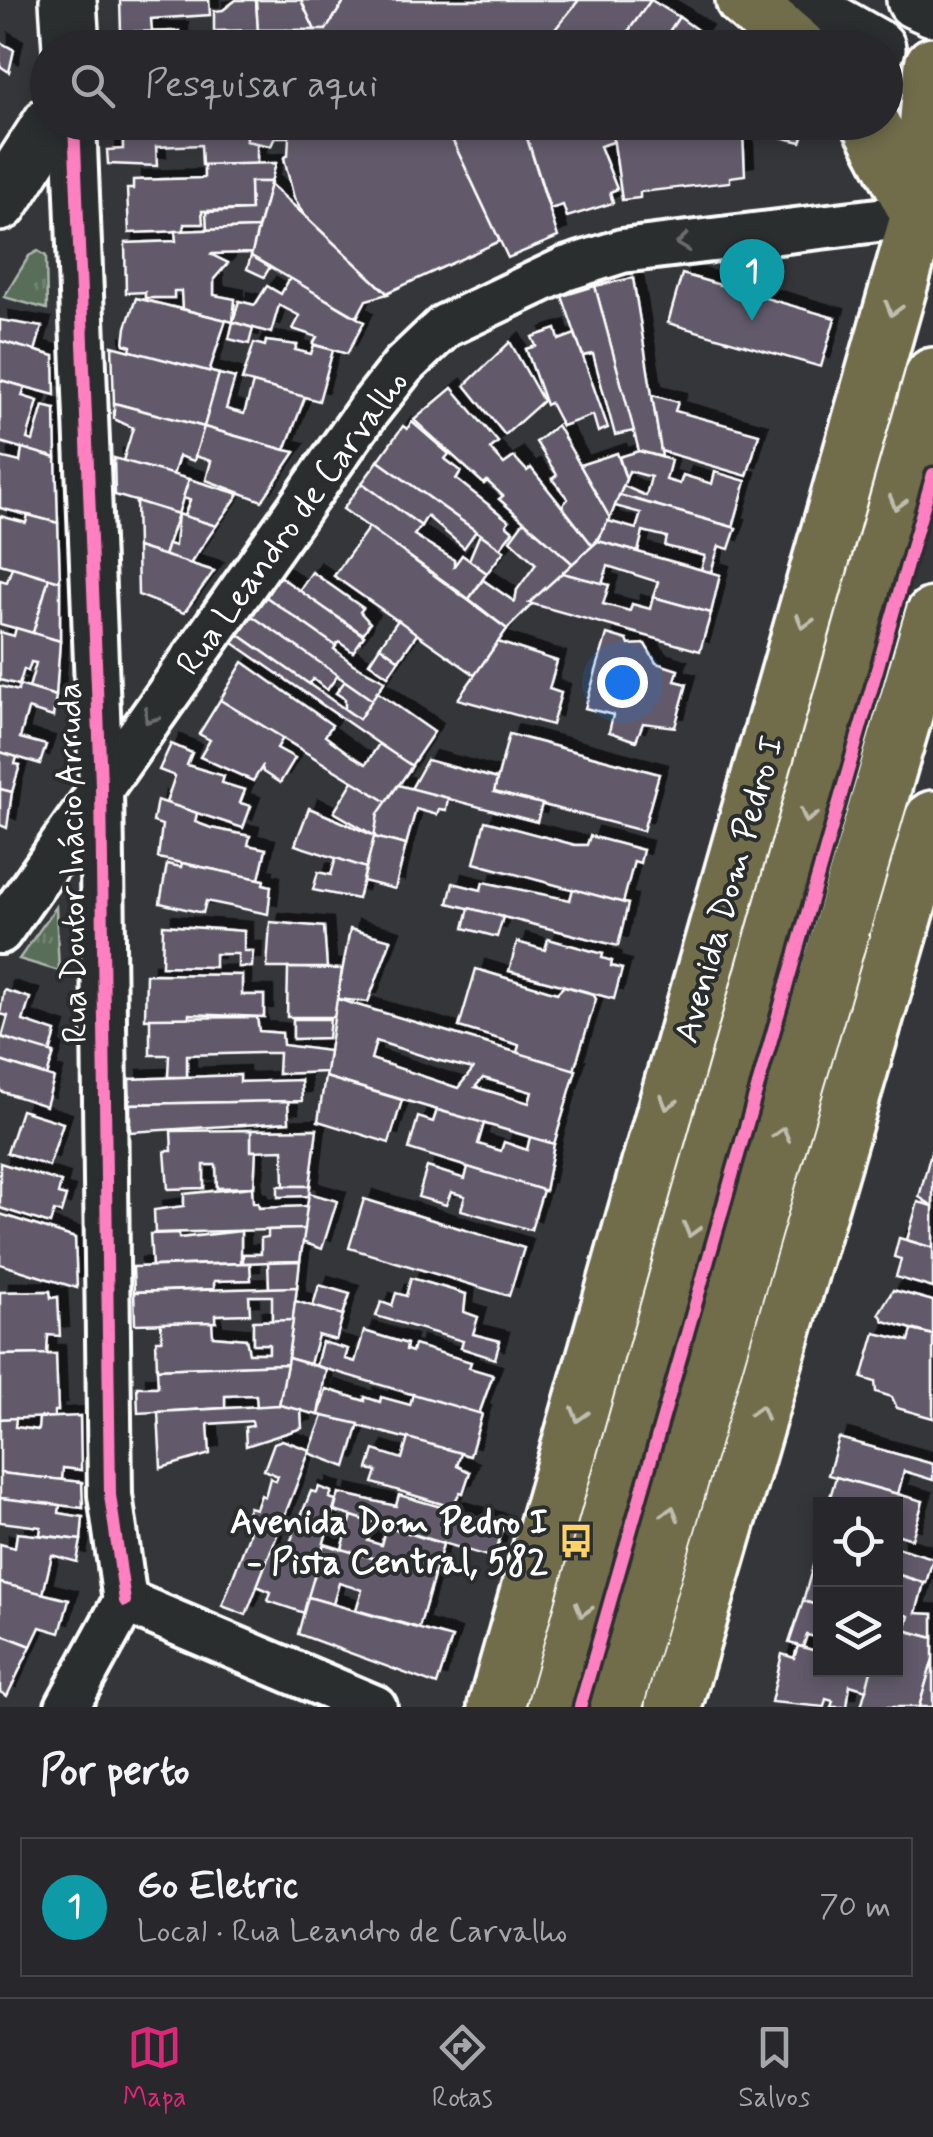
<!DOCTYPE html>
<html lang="pt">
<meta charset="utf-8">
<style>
body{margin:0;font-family:Mynerve,sans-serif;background:#303034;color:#f1f3f6}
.controls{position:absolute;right:30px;bottom:30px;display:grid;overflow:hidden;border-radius:0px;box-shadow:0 5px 15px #0003}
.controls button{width:90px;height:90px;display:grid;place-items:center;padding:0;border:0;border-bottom:2px solid #444448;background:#28282c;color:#f1f3f6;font:50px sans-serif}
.you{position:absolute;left:622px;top:682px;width:35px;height:35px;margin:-25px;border:8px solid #fff;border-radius:50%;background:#1a73e8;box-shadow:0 0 0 15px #1a73e833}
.badge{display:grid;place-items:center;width:65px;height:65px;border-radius:50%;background:#db2777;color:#fff;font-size:32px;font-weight:700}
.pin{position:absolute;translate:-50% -82px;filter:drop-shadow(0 2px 5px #0008)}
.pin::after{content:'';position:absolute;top:52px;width:35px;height:30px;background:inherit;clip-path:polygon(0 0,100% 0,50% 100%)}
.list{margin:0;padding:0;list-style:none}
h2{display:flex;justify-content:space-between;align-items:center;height:130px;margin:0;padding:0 40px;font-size:42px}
h2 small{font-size:32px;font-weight:400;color:#a5a6a9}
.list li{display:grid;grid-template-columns:65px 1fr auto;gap:30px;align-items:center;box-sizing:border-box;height:140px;margin:0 20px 20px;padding:0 20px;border:2px solid #444448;border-radius:0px}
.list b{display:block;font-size:38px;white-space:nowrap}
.list p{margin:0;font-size:32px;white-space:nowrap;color:#a5a6a9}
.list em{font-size:32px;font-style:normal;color:#a5a6a9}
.icon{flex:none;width:55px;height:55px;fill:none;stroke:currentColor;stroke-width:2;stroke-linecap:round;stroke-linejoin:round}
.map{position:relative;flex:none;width:933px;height:1707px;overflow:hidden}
.search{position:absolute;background:#28282c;box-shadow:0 5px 15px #0003;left:30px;right:30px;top:30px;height:110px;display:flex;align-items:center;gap:25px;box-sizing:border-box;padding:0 35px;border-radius:55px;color:#a5a6a9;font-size:38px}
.sheet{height:290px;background:#28282c}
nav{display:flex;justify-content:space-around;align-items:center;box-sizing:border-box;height:140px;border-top:2px solid #444448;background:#28282c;font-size:28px;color:#a5a6a9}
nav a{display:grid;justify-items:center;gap:5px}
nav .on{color:#db2777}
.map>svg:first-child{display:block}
</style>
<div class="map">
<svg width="933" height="1707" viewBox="0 0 933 1707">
<defs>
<pattern id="grass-tufts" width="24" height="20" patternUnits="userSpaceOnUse" patternTransform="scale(2.5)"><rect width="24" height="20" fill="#596e59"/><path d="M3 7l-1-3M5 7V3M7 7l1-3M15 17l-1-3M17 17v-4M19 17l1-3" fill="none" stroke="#728472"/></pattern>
<filter id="shadow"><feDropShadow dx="9" dy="-9" stdDeviation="0" flood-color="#0009"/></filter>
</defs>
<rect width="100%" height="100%" fill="#35363a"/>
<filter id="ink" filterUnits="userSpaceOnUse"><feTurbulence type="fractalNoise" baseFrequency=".01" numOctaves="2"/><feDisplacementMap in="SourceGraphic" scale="20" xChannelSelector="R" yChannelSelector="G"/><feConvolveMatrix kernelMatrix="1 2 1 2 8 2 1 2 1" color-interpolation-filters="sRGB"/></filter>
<g filter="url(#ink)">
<g fill="url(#grass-tufts)" stroke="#acb6ac" stroke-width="2.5">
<polygon points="38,251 46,256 47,309 4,297 29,256"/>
<polygon points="56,907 59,971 19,959"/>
</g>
<g fill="#625a6b" stroke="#fff" stroke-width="2.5" fill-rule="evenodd" filter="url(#shadow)">
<polygon points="120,0 209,0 210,15 151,19 152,32 121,32"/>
<polygon points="236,0 256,0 258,30 214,31 214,11 223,10"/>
<polygon points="256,0 301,0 315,30 258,30"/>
<polygon points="301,0 345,0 326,30 315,30"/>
<polygon points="345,0 579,0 540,48 280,48 286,30 326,30"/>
<polygon points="579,0 651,0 616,48 540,48"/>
<polygon points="651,0 679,17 658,48 616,48"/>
<polygon points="679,17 703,34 693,48 658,48"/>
<polygon points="258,30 286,30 280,48 262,48"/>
<polygon points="179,31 179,45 243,44 243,48 124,48 124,32"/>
<polygon points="0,42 14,50 9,72 0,66"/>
<polygon points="123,122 245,122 246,141 257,141 257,164 202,165 201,145 156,147 157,166 108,164 107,150 123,149"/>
<polygon points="252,122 444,122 500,241 387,293 304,215 294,198 284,158 288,155 289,137 275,137 271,146 246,141"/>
<polygon points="444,122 522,122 558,237 508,258"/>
<polygon points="522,122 611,122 613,142 600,146 617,189 610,192 613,203 567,217 563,205 550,209"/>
<polygon points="611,122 705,123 707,131 730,127 731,134 743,133 745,175 730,177 730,182 640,192 640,198 622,200"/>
<polygon points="717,122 807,122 808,124 801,142"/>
<polygon points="276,163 271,182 250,182 251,210 202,211 203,224 184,224 184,231 129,233 127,189 133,189 133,180 204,178 204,165"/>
<polygon points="250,182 271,182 258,228 207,230 206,212 251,210"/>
<polygon points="270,184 304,215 388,294 366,300 357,317 251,256"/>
<polygon points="258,228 252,253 210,254 228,263 214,279 214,295 235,299 233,322 182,309 181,291 174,291 174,298 145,298 145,292 126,293 125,243 176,241 175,231"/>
<polygon points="251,256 270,267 264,277 247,269"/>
<polygon points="682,274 835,318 821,367 668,323"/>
<polygon points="290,278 364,322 347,354 313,344 317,337 293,329 300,316 279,305 271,333 233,322 239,301 255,305 267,286 281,294"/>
<polygon points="633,278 652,395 662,457 639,451 595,286"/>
<polygon points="595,286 634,431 615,435 593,354 583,356 562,296"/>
<polygon points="136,298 226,320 209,372 130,351 131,346 124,344 126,327"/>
<polygon points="0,320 42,327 35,351 0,341"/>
<polygon points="233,322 253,328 249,344 229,339"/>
<polygon points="556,329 559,340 575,334 608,428 598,432 593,415 562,426 550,403 546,405 526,349 536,346 532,337"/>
<polygon points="0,341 54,356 55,395 0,380"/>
<polygon points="266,341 297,345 295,350 311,354 314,345 333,350 319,401 242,380 254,343 265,346"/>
<polygon points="510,342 543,401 505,435 465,385"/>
<polygon points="112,346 219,374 204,427 114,403"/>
<polygon points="219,374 235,378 226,409 244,414 253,383 305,397 285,450 204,427"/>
<polygon points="0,380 25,387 22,396 38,401 27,439 33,441 43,406 55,409 56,458 0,442"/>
<polygon points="452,388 498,442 490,449 504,464 514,457 527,471 531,468 593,546 573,564 499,499 503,496 487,481 484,484 414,420"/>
<polygon points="652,395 678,402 675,411 759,434 747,476 661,451"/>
<polygon points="114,403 204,427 194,461 179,456 173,475 123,461 133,428 114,419"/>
<polygon points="412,422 449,454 445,459 461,471 456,479 509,521 506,525 513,531 500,548 378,461 403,426 407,429"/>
<polygon points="557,425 610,518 593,546 562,506 568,499 552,479 557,475 536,442"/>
<polygon points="204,427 285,450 295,452 262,501 206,480 211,461 195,456"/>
<polygon points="22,448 56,458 58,523 0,508 0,457 20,462"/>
<polygon points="639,451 671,460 666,480 680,484 683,475 712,484 715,472 746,481 733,527 619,495 624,486 646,496 651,477 629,471 626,479 619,457"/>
<polygon points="617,453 626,479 610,518 580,465"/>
<polygon points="114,458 189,479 178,514 115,495"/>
<polygon points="378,461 476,531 464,548 427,516 421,526 362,483"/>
<polygon points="189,479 239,494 216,526 184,516 190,500 183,498"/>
<polygon points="362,483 421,526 414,535 454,560 454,566 462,555 487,573 469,599 343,509"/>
<polygon points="619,495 736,528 729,549 719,546 711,572 701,570 705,556 665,546 667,537 643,531 638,552 598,541 608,521 636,529 641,513 615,506"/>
<polygon points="136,501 178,514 164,556 137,547"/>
<polygon points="178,514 216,526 190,564 164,556 168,544 175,546"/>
<polygon points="28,515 58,523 60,581 0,564 0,516 26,523"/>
<polygon points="524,521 573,564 507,629 469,599 483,580 515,602 517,590 536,564 510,540"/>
<polygon points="369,527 507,629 475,675 334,576"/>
<polygon points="480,534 504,551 487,573 469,560"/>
<polygon points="598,541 720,575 711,613 653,597 658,582 608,566 602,584 562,573"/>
<polygon points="137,547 214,571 184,613 138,595"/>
<polygon points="12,567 49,578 33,633 0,624 0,580 7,582"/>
<polygon points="312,572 363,608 360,612 370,623 363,634 299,591"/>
<polygon points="562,573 609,585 603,604 630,611 632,604 650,609 653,597 711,613 700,651 529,603"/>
<polygon points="279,576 364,636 353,652 339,642 336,646 266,597"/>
<polygon points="49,578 60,581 60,641 33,633"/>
<polygon points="266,597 336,646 334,649 353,664 385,681 372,700 252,616"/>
<polygon points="252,616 338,675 327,690 313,679 309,684 239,635"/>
<polygon points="398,620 417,634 399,660 380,646"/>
<polygon points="16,628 60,641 56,696 29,688 36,663 31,662 28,671 24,669 19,685 0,680 0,632 14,636"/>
<polygon points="607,634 627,640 629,645 645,644 656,663 678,670 675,681 687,684 675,727 643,723 636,741 609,732 613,715 585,708"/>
<polygon points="239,635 359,719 377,692 434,732 411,766 233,643"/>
<polygon points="498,642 557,661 549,689 561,693 552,725 458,699"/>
<polygon points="380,646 399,660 388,676 369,663"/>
<polygon points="243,662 332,725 325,736 352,756 366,764 379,744 412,766 387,802 220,700"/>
<polygon points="345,681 372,700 359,719 345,709 345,699 336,693"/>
<polygon points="19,685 56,696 53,717 28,709 20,738 46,745 40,764 0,752 0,686 18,691"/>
<polygon points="220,700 283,738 277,748 295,758 280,783 263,772 262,767 253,781 200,757 210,740 199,734"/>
<polygon points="509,734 659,774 643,831 494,792"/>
<polygon points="171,744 192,753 187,765 224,776 222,783 245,790 240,803 251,806 243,828 166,803 175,776 159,770"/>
<polygon points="0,752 17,757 15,764 20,765 12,792 0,789"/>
<polygon points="427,760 497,779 494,792 542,804 537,822 411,789"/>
<polygon points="353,781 387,802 378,814 375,836 334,812"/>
<polygon points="398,785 448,798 446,810 439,809 437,815 416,809 406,845 374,837 378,814"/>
<polygon points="0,789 12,792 7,828 0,825"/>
<polygon points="157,800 197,813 195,822 211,828 250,836 248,845 266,849 259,879 158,858 162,825 153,822"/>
<polygon points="309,808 375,836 366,868 295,845"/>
<polygon points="485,821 575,845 587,845 590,836 643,850 640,863 634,861 623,903 474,863"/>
<polygon points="374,837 406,845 395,889 363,881"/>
<polygon points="336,858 366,868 358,899 313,890 318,872 331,875"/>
<polygon points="182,863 264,880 263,884 271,886 268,914 206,901 203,913 160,903 167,864 181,867"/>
<polygon points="483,882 570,900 573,889 628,904 618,946 448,903 453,883 481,890"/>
<polygon points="469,908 503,917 497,937 464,928"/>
<polygon points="270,922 324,927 327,968 267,968"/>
<polygon points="163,925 244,931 244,951 253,951 252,967 238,967 238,954 215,954 215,967 162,966"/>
<polygon points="350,929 391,940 368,1002 337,999"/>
<polygon points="548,939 603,954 602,958 612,961 611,966 622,969 614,999 509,971 517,942 545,950"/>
<polygon points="288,968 342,969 335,1017 287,1017"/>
<polygon points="476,969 557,993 564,986 593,994 596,999 574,1070 517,1053 519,1045 459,1027"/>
<polygon points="146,974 242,975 242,995 264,995 264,1017 189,1014 189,1018 145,1019"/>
<polygon points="4,990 30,998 23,1021 56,1032 50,1053 2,1037 8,1016 0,1014"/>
<path d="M337,999L576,1070L554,1144L325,1077ZM376,1041L436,1060L473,1069L458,1088L371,1059ZM483,1078L532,1092L529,1103L475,1087Z"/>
<polygon points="257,1017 259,1031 282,1033 283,1045 329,1051 326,1072 278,1074 279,1053 260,1053 187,1055 187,1077 168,1077 169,1055 150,1055 150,1018"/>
<polygon points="293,1019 330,1019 328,1038 293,1039"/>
<polygon points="0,1037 54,1053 47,1076 0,1061"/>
<polygon points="0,1061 54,1078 46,1106 0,1091"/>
<polygon points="240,1075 240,1082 301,1080 302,1101 130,1104 129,1079"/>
<polygon points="325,1077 402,1100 389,1143 318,1121"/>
<polygon points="288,1101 289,1122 130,1132 130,1104"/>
<polygon points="21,1110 63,1123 49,1166 7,1153"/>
<polygon points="437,1110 484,1123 478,1144 501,1151 504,1142 527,1150 530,1137 554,1144 545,1191 409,1149 418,1117 433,1122"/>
<polygon points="317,1129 310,1186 284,1186 283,1150 251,1151 251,1130"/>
<polygon points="251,1130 251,1151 256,1151 254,1187 217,1188 216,1165 204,1165 204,1188 168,1189 165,1151 172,1151 171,1131"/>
<polygon points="932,1149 933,1149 933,1206 919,1197"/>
<polygon points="0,1163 61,1182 58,1194 66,1196 61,1213 54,1211 50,1224 0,1208"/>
<polygon points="427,1167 465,1179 468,1167 543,1190 531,1230 461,1210 465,1196 451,1192 446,1205 418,1197"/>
<polygon points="278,1186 310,1186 309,1196 278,1197"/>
<polygon points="252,1187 253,1203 258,1203 259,1208 308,1206 305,1229 155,1233 154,1210 184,1206 184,1194"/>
<polygon points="309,1193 337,1201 322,1249 302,1242"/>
<polygon points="364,1199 524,1248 509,1296 349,1248"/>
<polygon points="918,1202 933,1206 933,1248 907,1240"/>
<polygon points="0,1214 75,1238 77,1288 0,1264"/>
<polygon points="305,1229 300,1261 243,1263 243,1254 261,1254 261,1238 268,1237 268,1230"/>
<polygon points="241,1231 241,1263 152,1266 150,1234 179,1233 179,1238"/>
<polygon points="899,1238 933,1248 933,1288 896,1277 901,1259 894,1257"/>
<polygon points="300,1261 297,1287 269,1288 268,1262"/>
<polygon points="250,1263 251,1280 214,1281 214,1289 134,1292 133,1267"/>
<polygon points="411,1278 466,1294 464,1312 478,1317 473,1334 500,1341 495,1359 461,1348 463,1341 376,1316 381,1302 392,1306 396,1293 406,1296"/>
<polygon points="319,1285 350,1294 343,1315 313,1306"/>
<polygon points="297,1287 293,1320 272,1321 272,1296 249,1296 250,1314 216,1315 216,1322 135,1324 134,1292"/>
<polygon points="893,1290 933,1301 933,1335 884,1321 879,1313"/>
<polygon points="50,1291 51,1298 58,1297 60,1336 48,1335 47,1354 0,1355 0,1292"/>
<polygon points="295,1301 343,1315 336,1340 318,1335 310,1364 288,1358"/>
<polygon points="293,1320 287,1364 157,1369 156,1340 162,1340 161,1323 212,1322 213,1336 246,1339 249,1353 269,1353 269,1344 253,1344 253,1321"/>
<polygon points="912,1330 933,1335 933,1418 897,1408 892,1397 876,1392 875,1382 862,1378 875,1333 909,1341"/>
<polygon points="364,1331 407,1344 406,1350 412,1352 414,1345 471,1362 469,1368 493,1375 479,1414 316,1366 322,1342 348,1349 345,1359 355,1362"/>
<polygon points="56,1354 58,1411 54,1411 54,1417 0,1419 0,1355"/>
<polygon points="288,1358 326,1369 318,1415 279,1405"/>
<polygon points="287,1364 279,1405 257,1407 256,1395 225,1396 225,1408 138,1413 137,1387 158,1387 157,1369"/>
<polygon points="326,1389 365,1401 365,1397 380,1402 381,1397 410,1405 413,1394 482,1414 470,1456 319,1415"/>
<polygon points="279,1405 301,1410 302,1428 246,1446 245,1427 253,1426 252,1421 208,1424 210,1454 161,1468 158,1412"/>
<polygon points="80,1416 81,1470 63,1468 62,1480 0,1473 0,1419 16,1418 15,1427 38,1430 39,1418"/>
<polygon points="323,1416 359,1424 346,1467 309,1453"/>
<polygon points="408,1438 461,1453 457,1466 470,1472 463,1493 460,1492 452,1507 373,1483 377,1471 368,1469 374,1450 402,1459"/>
<polygon points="839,1438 933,1464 933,1480 904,1471 898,1494 828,1475"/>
<polygon points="282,1440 310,1450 246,1615 222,1606 249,1535 250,1525 243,1522 249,1507 256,1509 261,1495 265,1497 270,1478 276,1481 278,1476 264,1470 274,1443"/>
<polygon points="0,1473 82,1482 83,1508 0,1498"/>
<polygon points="836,1477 923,1501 912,1539 896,1534 896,1504 828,1504"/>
<polygon points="319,1487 332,1492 329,1498 336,1500 304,1613 268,1601 271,1592 257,1586 271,1550 285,1555 311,1491 317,1493"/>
<polygon points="339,1493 396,1506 399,1495 504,1525 494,1558 334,1511"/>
<polygon points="0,1498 60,1505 59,1513 83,1517 81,1540 40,1535 41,1527 0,1522"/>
<polygon points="352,1516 373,1523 368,1541 381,1545 386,1526 443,1544 434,1576 342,1549"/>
<polygon points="17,1533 81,1540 77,1562 52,1555 43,1594 0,1583 0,1544 15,1548"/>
<polygon points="324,1544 434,1576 419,1628 356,1610 362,1590 339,1583 333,1604 308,1597"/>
<polygon points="896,1547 933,1558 926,1583 896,1574"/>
<polygon points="817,1552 820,1553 820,1606 803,1601"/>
<polygon points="896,1574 924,1583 916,1613 933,1614 933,1638 905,1630 909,1616 896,1612"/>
<polygon points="0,1583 69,1600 60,1633 40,1627 31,1646 0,1634"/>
<polygon points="308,1597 452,1638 437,1685 298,1634"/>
<polygon points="803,1601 820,1606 820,1638 807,1635 803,1647 789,1643"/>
<polygon points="896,1628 933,1638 933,1659 919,1707 861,1707 871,1670 896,1670"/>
<polygon points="0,1634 31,1646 7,1696 0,1692"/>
<polygon points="798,1646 820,1652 820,1670 871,1670 866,1690 850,1685 847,1707 831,1707 833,1701 826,1699 824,1707 771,1702 782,1654 794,1658"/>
<polygon points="933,1659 933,1707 919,1707"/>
</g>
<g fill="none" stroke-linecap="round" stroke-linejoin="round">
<g stroke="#fff" stroke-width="50">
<g id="street">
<polyline points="74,122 101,785 110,1495 125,1601"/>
<polyline points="0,932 367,412 403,366 445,326 565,269 622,251 919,215"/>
<polyline points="125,1601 375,1707"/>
<polyline points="67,1707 125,1601"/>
</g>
</g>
<g stroke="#fff" stroke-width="62">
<g id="secondary">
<polyline points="68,0 71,48"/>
<polyline points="792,0 877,48"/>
<polyline points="915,0 933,8"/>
<polyline points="0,203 52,122"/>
</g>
</g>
<g stroke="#fff" stroke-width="62">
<g id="primary">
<polyline points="744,0 799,48"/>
<polyline points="870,122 920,217"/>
<polyline points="496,1707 919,215 933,65"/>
<polyline points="555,1707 933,376"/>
<polyline points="614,1707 933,616"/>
<polyline points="673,1707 933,819"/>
</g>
</g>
<use href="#street" stroke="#2a2d2e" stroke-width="42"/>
<use href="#secondary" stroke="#2a2d2e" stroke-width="55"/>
<use href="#primary" stroke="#716d4b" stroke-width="55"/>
<g stroke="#2a2d2e" stroke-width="19">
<g id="cycleway">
<polyline points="74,122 101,785 110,1495 125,1601"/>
<polyline points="580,1707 933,474"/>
</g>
</g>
<use href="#cycleway" stroke="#ff80c0" stroke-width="12"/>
</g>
<defs><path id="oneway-chevron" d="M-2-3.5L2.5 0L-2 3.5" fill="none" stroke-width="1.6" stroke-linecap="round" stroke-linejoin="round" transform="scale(2.5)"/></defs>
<g stroke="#6a6c6d">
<use href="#oneway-chevron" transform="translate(683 243) rotate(173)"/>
<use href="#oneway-chevron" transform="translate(150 717) rotate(125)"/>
</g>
<g stroke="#bfbdae">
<use href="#oneway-chevron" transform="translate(893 309) rotate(106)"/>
<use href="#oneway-chevron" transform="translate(897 503) rotate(106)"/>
<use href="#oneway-chevron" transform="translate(804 622) rotate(106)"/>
<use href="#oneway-chevron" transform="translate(808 816) rotate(106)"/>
<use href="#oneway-chevron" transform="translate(668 1103) rotate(106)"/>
<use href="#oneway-chevron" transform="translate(782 1134) rotate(-74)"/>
<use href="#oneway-chevron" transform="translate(691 1230) rotate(106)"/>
<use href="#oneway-chevron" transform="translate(760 1412) rotate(-74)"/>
<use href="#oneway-chevron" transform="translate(579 1415) rotate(106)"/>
<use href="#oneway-chevron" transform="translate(671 1513) rotate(-74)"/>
<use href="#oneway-chevron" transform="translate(583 1610) rotate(106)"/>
</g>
</g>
<defs>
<g id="bus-bare" transform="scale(2.7)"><path d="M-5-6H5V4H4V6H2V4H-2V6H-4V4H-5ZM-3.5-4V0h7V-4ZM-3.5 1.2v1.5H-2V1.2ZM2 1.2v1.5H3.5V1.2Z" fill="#ffd166" stroke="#2a2d2e" stroke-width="2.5" paint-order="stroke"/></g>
</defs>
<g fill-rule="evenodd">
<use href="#bus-bare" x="576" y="1541"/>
</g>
<g text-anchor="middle" stroke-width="8" stroke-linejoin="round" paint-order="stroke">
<g font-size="35" fill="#fff" stroke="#2a2d2e">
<text transform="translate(291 522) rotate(-54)" y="12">Rua Leandro de Carvalho</text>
<text transform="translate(71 863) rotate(-91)" y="12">Rua Doutor Inácio Arruda</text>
<text transform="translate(728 889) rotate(-74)" y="12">Avenida Dom Pedro I</text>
</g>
<g font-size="35" font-weight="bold" fill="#fff" stroke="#2a2d2e" text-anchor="end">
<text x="548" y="1533">Avenida Dom Pedro I<tspan x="548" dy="40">- Pista Central, 582</tspan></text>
</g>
</g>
</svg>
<div class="controls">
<button><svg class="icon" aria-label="locate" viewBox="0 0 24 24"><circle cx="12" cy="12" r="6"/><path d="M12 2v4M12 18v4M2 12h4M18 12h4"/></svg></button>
<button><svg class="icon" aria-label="layers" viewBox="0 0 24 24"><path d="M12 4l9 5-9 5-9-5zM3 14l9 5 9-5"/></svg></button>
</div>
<div class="you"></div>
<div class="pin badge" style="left:752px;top:321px;background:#0f9aa8">1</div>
<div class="search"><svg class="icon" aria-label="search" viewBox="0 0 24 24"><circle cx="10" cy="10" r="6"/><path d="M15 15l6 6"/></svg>Pesquisar aqui</div>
</div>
<section class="sheet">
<h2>Por perto<small></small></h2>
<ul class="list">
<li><span class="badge" style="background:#0f9aa8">1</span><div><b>Go Eletric</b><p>Local · Rua Leandro de Carvalho</p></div><em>70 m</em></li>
</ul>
</section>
<nav>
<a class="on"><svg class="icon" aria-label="map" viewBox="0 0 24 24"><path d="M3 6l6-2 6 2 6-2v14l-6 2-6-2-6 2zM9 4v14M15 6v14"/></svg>Mapa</a>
<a><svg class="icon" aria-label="directions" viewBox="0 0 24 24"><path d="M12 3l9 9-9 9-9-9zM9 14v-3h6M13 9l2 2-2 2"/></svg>Rotas</a>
<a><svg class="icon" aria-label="saved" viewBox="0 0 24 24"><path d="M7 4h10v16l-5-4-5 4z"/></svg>Salvos</a>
</nav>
